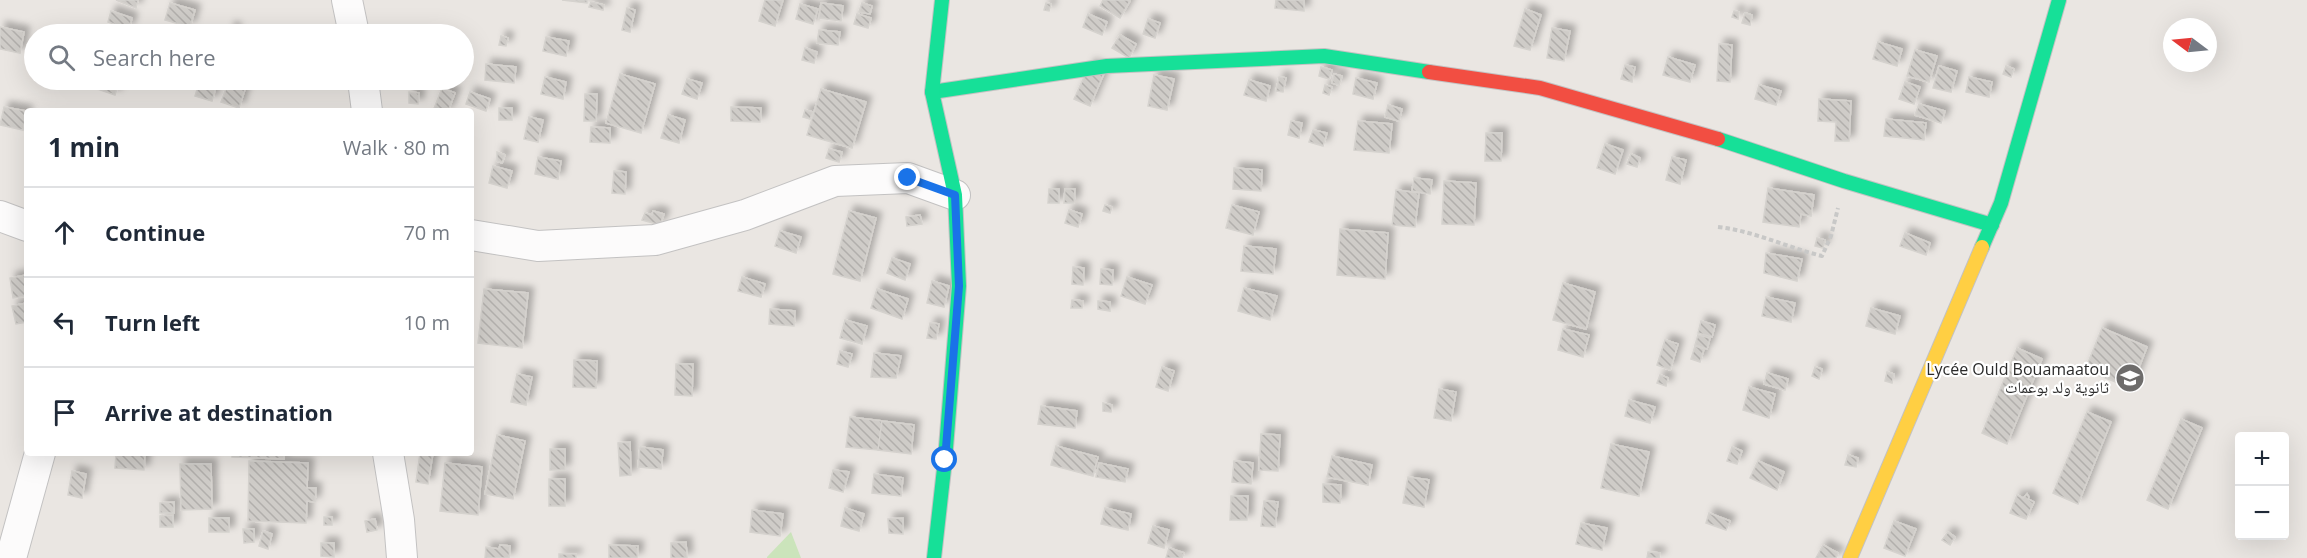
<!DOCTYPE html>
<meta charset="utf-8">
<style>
body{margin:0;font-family:"Open Sans","Noto Naskh Arabic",sans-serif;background:#f2f2f3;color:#1f2937}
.controls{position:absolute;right:18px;bottom:18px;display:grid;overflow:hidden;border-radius:6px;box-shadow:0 6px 24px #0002}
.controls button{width:54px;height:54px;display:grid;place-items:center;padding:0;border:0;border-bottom:2px solid #e0e1e3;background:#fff;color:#1f2937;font:30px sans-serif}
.compass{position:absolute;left:2163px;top:18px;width:54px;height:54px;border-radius:50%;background:#fff;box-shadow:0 6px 24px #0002;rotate:286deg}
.stop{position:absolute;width:18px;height:18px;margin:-14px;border:4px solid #1a73e8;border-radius:50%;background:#fff}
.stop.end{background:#1a73e8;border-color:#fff;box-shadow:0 2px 6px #0008}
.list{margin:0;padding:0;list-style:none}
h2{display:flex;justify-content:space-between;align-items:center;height:78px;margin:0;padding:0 24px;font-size:26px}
h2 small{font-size:20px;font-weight:400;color:#747a83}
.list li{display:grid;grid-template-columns:39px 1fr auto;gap:18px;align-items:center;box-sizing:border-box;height:90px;padding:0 24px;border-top:2px solid #e0e1e3}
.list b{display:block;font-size:22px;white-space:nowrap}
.list em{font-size:20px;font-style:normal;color:#747a83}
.icon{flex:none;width:33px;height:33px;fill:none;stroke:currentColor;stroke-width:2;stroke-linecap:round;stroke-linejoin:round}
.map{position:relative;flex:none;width:2307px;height:558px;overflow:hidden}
.search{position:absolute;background:#fff;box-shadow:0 6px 24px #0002;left:24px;top:24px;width:450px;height:66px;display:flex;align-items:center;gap:15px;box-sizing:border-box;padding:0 21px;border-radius:33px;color:#747a83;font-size:22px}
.panel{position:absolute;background:#fff;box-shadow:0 6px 24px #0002;left:24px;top:108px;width:450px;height:348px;border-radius:6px}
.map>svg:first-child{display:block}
</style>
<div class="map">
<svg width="2307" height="558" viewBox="0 0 2307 558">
<defs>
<pattern id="building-back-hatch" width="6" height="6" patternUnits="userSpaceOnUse" patternTransform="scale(1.5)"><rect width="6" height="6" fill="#cfccc8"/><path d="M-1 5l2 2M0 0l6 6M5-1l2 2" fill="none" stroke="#b2afac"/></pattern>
<filter id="shadow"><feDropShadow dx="5.5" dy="-5.5" stdDeviation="3" flood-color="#0004"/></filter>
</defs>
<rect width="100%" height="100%" fill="#eae6e2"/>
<polygon fill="#cbe4bb" points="791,532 801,558 767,558 767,557"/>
<g fill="url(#building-back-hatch)" stroke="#d5d2ce" stroke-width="1.5" filter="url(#shadow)">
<polygon points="116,0 138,0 136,8"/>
<polygon points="562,0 587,0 587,3"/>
<polygon points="765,0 783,0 775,26 759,21"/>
<polygon points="1103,0 1128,0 1130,1 1120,18 1100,6"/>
<polygon points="1276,0 1304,0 1304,11 1275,8"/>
<polygon points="591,2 604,5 603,10 589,7"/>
<polygon points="170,3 195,10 190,27 165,20"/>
<polygon points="821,3 843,6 841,21 819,18"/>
<polygon points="862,3 872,6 870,14 859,12"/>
<polygon points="1046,3 1051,4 1049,11 1044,10"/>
<polygon points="800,4 818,9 813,24 796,19"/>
<polygon points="627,8 635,10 630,32 622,30"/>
<polygon points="1525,9 1541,15 1530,50 1514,46"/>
<polygon points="111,11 132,18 129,29 108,22"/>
<polygon points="1734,11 1739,12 1738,19 1732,17"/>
<polygon points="1745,13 1752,15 1750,25 1742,23"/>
<polygon points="857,14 871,18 868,28 854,24"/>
<polygon points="1088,14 1107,22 1102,35 1083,27"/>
<polygon points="1148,19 1160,23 1155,38 1143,34"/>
<polygon points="0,27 24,32 20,53 0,49"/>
<polygon points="230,27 236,29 234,34 228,33"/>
<polygon points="1552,28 1570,31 1564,61 1547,58"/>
<polygon points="819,30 840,32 838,45 817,43"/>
<polygon points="1120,35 1136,44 1129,58 1112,48"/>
<polygon points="501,36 508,38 506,46 499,45"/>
<polygon points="546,37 569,41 566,56 543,51"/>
<polygon points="1878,42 1902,49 1897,66 1873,59"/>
<polygon points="1719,44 1732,45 1730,82 1717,81"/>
<polygon points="805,48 817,52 814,63 802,60"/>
<polygon points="1915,50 1937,56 1929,82 1907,76"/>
<polygon points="1668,57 1695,65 1690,82 1663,75"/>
<polygon points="486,64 516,67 514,83 485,80"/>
<polygon points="1090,64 1105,71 1090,106 1074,99"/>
<polygon points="1625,65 1635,67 1632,82 1621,79"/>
<polygon points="1939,66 1957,71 1951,92 1933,88"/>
<polygon points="2006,66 2014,69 2011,77 2003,74"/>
<polygon points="1321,67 1332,70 1329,79 1319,76"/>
<polygon points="620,74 655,84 641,133 606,123"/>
<polygon points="1334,74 1342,76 1339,85 1332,83"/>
<polygon points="1154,75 1174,79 1167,110 1148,106"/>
<polygon points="545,77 566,82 563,99 541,94"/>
<polygon points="1279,77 1286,78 1283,92 1276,91"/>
<polygon points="1969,77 1992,82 1989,97 1966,92"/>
<polygon points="1356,78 1377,83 1373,99 1353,94"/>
<polygon points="687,79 702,83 697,99 682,94"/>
<polygon points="84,80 120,80 115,95 83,84"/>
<polygon points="200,80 218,80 212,101 195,96"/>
<polygon points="229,80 248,80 239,108 221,102"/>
<polygon points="1249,80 1270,86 1266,101 1244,95"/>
<polygon points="1905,82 1920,87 1914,104 1899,99"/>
<polygon points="1325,85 1332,87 1329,95 1323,93"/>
<polygon points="1759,85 1781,91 1776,105 1755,99"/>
<polygon points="442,88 455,93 448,111 433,111"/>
<polygon points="821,89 866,102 852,148 807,135"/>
<polygon points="409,92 419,93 418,104 409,103"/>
<polygon points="470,92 490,99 486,111 466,104"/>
<polygon points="585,94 597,94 596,121 584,121"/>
<polygon points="1819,99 1851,101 1849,141 1835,141 1836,122 1818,121"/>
<polygon points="1919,104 1945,111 1941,123 1915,115"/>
<polygon points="1388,105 1402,109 1399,121 1385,117"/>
<polygon points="4,107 27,111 23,130 0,125"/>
<polygon points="731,107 761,108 760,122 731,121"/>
<rect x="499" y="108" width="13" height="12"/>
<polygon points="805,110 813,112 810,119 803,117"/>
<polygon points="668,115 685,120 679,143 661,138"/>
<polygon points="529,117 543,120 538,142 524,139"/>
<polygon points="1886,119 1926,123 1924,140 1884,136"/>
<polygon points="1291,121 1302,123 1299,138 1288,135"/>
<polygon points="1358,121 1392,124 1389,153 1354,150"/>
<polygon points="591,127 610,128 610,143 590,142"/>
<polygon points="1313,130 1327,133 1323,146 1309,142"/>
<polygon points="1486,133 1502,133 1501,161 1485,161"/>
<polygon points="1605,144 1623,150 1615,174 1597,168"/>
<polygon points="829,149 842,152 839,162 826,158"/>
<polygon points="497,152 505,155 502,163 497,161"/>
<polygon points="1631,154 1640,158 1637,167 1627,164"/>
<polygon points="538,157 561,161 558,179 535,174"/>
<polygon points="1672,157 1686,160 1680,184 1666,180"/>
<polygon points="493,166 512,171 507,188 489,183"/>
<polygon points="1234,168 1262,170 1261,191 1233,189"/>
<polygon points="614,171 626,172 625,194 612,193"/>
<polygon points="1414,178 1432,180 1430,194 1412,191"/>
<polygon points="1444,181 1476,183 1474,225 1442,224"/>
<polygon points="1768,188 1814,195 1811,216 1801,214 1799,227 1763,222"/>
<polygon points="1049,189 1059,189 1059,203 1048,203"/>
<polygon points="1065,189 1075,189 1074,203 1064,203"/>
<polygon points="1396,190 1419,193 1415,227 1392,225"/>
<polygon points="1105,205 1112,207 1110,213 1103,211"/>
<polygon points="1232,205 1259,212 1253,235 1226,228"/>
<polygon points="1069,210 1082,214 1078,227 1065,223"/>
<polygon points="653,211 664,214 660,225 642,220 645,213 652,215"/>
<polygon points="849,211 876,218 860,281 833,274"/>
<polygon points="920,215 922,224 907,226 906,217"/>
<polygon points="1340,229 1388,233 1385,279 1337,275"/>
<polygon points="780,231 801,237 796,253 775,246"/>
<polygon points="1905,233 1930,243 1926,255 1900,246"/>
<polygon points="1817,238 1825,240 1823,248 1815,246"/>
<polygon points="1244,246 1276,249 1273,274 1241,271"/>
<polygon points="1766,253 1802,259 1797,281 1764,273"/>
<polygon points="892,258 910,264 905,280 887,273"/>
<polygon points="1073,267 1084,268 1083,285 1072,284"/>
<polygon points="1101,269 1113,270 1112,285 1100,284"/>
<polygon points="27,275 27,296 13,298 10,278"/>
<polygon points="742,277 765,284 761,297 738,291"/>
<polygon points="1127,277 1152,285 1145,304 1121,296"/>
<polygon points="932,281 949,286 944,307 927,303"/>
<polygon points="1563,283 1595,292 1586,329 1553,320"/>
<polygon points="1244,288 1277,296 1270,320 1238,311"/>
<polygon points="484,289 528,293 522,348 478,343"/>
<polygon points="877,289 908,299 902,319 871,308"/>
<polygon points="1766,297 1795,303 1791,322 1762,316"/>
<polygon points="1072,300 1083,301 1082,308 1071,308"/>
<polygon points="1098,301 1110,302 1110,311 1098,309"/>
<polygon points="27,303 27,322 16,324 12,306"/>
<polygon points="1871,308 1900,316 1895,334 1866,326"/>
<polygon points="770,309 795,311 794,326 769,324"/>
<polygon points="845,320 867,326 862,344 840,338"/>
<polygon points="1701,321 1715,325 1712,337 1698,333"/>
<polygon points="930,323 939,324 936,339 927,338"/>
<polygon points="2102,328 2147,347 2131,388 2085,370"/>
<polygon points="1563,329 1589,335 1583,357 1558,350"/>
<polygon points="1698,335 1710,338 1707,349 1695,345"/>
<polygon points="1665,340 1678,344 1670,370 1657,365"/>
<polygon points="1695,346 1704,349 1700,362 1691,359"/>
<polygon points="2017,348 2042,359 2007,444 1982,433"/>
<polygon points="840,351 852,354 848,367 837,364"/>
<polygon points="874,353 901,356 896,378 871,377"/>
<polygon points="574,360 597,361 596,388 573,387"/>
<polygon points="676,364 693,364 692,396 675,395"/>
<polygon points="1162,367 1174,371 1168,391 1156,387"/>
<polygon points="1815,367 1822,369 1819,379 1812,376"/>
<polygon points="1887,372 1894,374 1892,383 1885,381"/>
<polygon points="1767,373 1788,379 1785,390 1764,384"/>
<polygon points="517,374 532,377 526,405 511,402"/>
<polygon points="1660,375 1668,378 1666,386 1657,383"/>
<polygon points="1749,387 1775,394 1769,418 1743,410"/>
<polygon points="1439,389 1456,392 1451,421 1434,418"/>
<polygon points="1629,400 1655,407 1650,423 1625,416"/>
<polygon points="1103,403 1112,405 1111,412 1103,411"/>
<polygon points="1041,406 1077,411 1075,428 1038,424"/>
<polygon points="2087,412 2111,422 2078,504 2053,493"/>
<polygon points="850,417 882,421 878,450 846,447"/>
<polygon points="2181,419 2202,428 2168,509 2147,500"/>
<polygon points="882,421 914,425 911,454 878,450"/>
<polygon points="1261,434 1280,435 1278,471 1259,470"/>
<polygon points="497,435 525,441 513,499 485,494"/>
<polygon points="630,442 631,475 620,476 618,443"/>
<polygon points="1611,444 1649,452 1639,496 1601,488"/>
<polygon points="1056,446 1098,457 1093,476 1051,465"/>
<polygon points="640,447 663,450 661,469 638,467"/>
<polygon points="1732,447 1742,451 1737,464 1727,461"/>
<rect x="550" y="449" width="15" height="21"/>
<polygon points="116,453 145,453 144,470 115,468"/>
<polygon points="232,453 284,453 284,459 232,457"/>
<polygon points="420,453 433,453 428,484 416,482"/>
<polygon points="1848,455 1858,458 1856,467 1845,465"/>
<polygon points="1332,456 1372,465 1368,485 1327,477"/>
<polygon points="249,461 308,463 307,488 316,488 315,502 307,501 306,523 248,521"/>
<polygon points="1234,461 1253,463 1251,484 1232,482"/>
<polygon points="1758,461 1784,472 1777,490 1750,478"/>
<polygon points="445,463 482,467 478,515 440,511"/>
<polygon points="1099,463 1128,469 1125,482 1096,477"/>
<polygon points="180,464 211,464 212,509 181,510"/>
<polygon points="833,470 849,472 843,492 829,488"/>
<polygon points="72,471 86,474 82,498 68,495"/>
<polygon points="874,474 903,478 901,496 872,493"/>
<polygon points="1408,477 1429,480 1424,507 1403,503"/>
<rect x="549" y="479" width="16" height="27"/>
<polygon points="1323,484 1341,485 1340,503 1323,502"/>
<polygon points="2027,494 2029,497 2028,499 2034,502 2026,519 2010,513 2017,495 2023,498"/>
<polygon points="1231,496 1248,496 1247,520 1230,520"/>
<polygon points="1264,501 1278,502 1275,527 1261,526"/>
<polygon points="174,502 174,513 160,513 160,503"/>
<polygon points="845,508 864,514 859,531 841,526"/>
<polygon points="1105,508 1131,514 1128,530 1101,524"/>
<polygon points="752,510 783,514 780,536 750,532"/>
<polygon points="1709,513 1730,521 1726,530 1706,523"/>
<polygon points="173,515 173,527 160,527 160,516"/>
<rect x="324" y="517" width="8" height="8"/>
<rect x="209" y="518" width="20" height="14"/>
<polygon points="903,518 903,534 889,533 888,519"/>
<polygon points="375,519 377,530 367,532 365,521"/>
<polygon points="1894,521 1916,529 1905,556 1884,548"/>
<polygon points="1581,523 1607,528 1602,550 1576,544"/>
<polygon points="1153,526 1169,530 1164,548 1148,543"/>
<polygon points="243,529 254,529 254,542 244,543"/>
<polygon points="263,531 272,534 268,549 259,546"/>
<polygon points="1948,532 1955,537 1950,545 1942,540"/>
<polygon points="686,542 687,558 671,558 671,543"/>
<polygon points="321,543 334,543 334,557 321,556"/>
<polygon points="500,545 510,546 509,558 485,558 486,547 499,549"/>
<polygon points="609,545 638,546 637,558 609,558"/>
<polygon points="1823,545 1838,553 1836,558 1816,558"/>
<polygon points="1169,548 1184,553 1182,558 1166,558"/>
<polygon points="1648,552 1660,553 1659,558 1647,558"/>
<rect x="559" y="554" width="17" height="4"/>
</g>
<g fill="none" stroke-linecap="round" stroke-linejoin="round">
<g stroke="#c3c2c2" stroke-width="32">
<g id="street">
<polyline points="347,0 354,34"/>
<polyline points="363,80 367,111"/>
<polyline points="0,216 27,226"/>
<polyline points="471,235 538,246 655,240 745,215 835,181 908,178 955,195"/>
<polyline points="388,453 399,520 402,558"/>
<polyline points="11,558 40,453"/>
</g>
</g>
<g stroke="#c3c2c2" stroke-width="16">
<g id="fast">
<polyline points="932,92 1107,66 1324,56 1429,72"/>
<polyline points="1718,139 1844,181 1992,225"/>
<polyline points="1982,247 2001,203 2059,0"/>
<polyline points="934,558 945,460 959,286 955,195 932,92 942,0"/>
</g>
</g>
<g stroke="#c3c2c2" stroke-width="16">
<polyline id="slow" points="1850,558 1982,247"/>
</g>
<g stroke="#c3c2c2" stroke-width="16">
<polyline id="jam" points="1429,72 1540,88 1718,139"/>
</g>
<path stroke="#c8c8c7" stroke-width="4" stroke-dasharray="4.5 3" stroke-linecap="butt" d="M1718,227C1754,231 1786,247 1822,256L1831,236L1838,208"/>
<use href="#street" stroke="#fcfbfb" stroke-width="30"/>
<use href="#fast" stroke="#16e098" stroke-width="14"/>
<use href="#slow" stroke="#ffcf43" stroke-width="14"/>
<use href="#jam" stroke="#f24e42" stroke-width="14"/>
</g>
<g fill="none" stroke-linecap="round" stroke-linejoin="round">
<polyline stroke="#1a73e8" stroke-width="8" points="908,178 955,195 959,286 945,460"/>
</g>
<defs>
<g id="school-disc" transform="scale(1.5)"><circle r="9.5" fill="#6e6c6b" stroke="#fff"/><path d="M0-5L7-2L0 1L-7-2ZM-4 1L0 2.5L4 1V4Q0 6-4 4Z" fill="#fff"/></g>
</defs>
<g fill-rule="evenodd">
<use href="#school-disc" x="2130" y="378"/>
</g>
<g text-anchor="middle" stroke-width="4.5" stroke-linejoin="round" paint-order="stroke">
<g font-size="16" fill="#2b2b2b" stroke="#fff" text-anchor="end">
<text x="2109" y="375">Lycée Ould Bouamaatou<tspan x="2109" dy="18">ثانوية ولد بوعمات</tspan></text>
</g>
</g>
</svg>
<div class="controls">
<button>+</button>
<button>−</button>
</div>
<svg class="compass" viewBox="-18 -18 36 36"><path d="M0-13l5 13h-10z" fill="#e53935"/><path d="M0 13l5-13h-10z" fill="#747a83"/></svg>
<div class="stop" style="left:945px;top:460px"></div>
<div class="stop end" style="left:908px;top:178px"></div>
<div class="search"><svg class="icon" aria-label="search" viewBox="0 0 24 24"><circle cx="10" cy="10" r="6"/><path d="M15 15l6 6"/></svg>Search here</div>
<section class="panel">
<h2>1 min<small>Walk · 80 m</small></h2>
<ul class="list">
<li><svg class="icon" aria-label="ahead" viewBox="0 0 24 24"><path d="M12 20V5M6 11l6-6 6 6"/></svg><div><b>Continue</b></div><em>70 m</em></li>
<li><svg class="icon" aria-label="left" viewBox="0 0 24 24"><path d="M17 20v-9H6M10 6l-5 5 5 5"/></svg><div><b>Turn left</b></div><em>10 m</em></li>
<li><svg class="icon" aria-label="arrive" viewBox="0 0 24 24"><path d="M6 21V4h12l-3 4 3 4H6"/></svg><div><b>Arrive at destination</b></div></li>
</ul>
</section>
</div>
